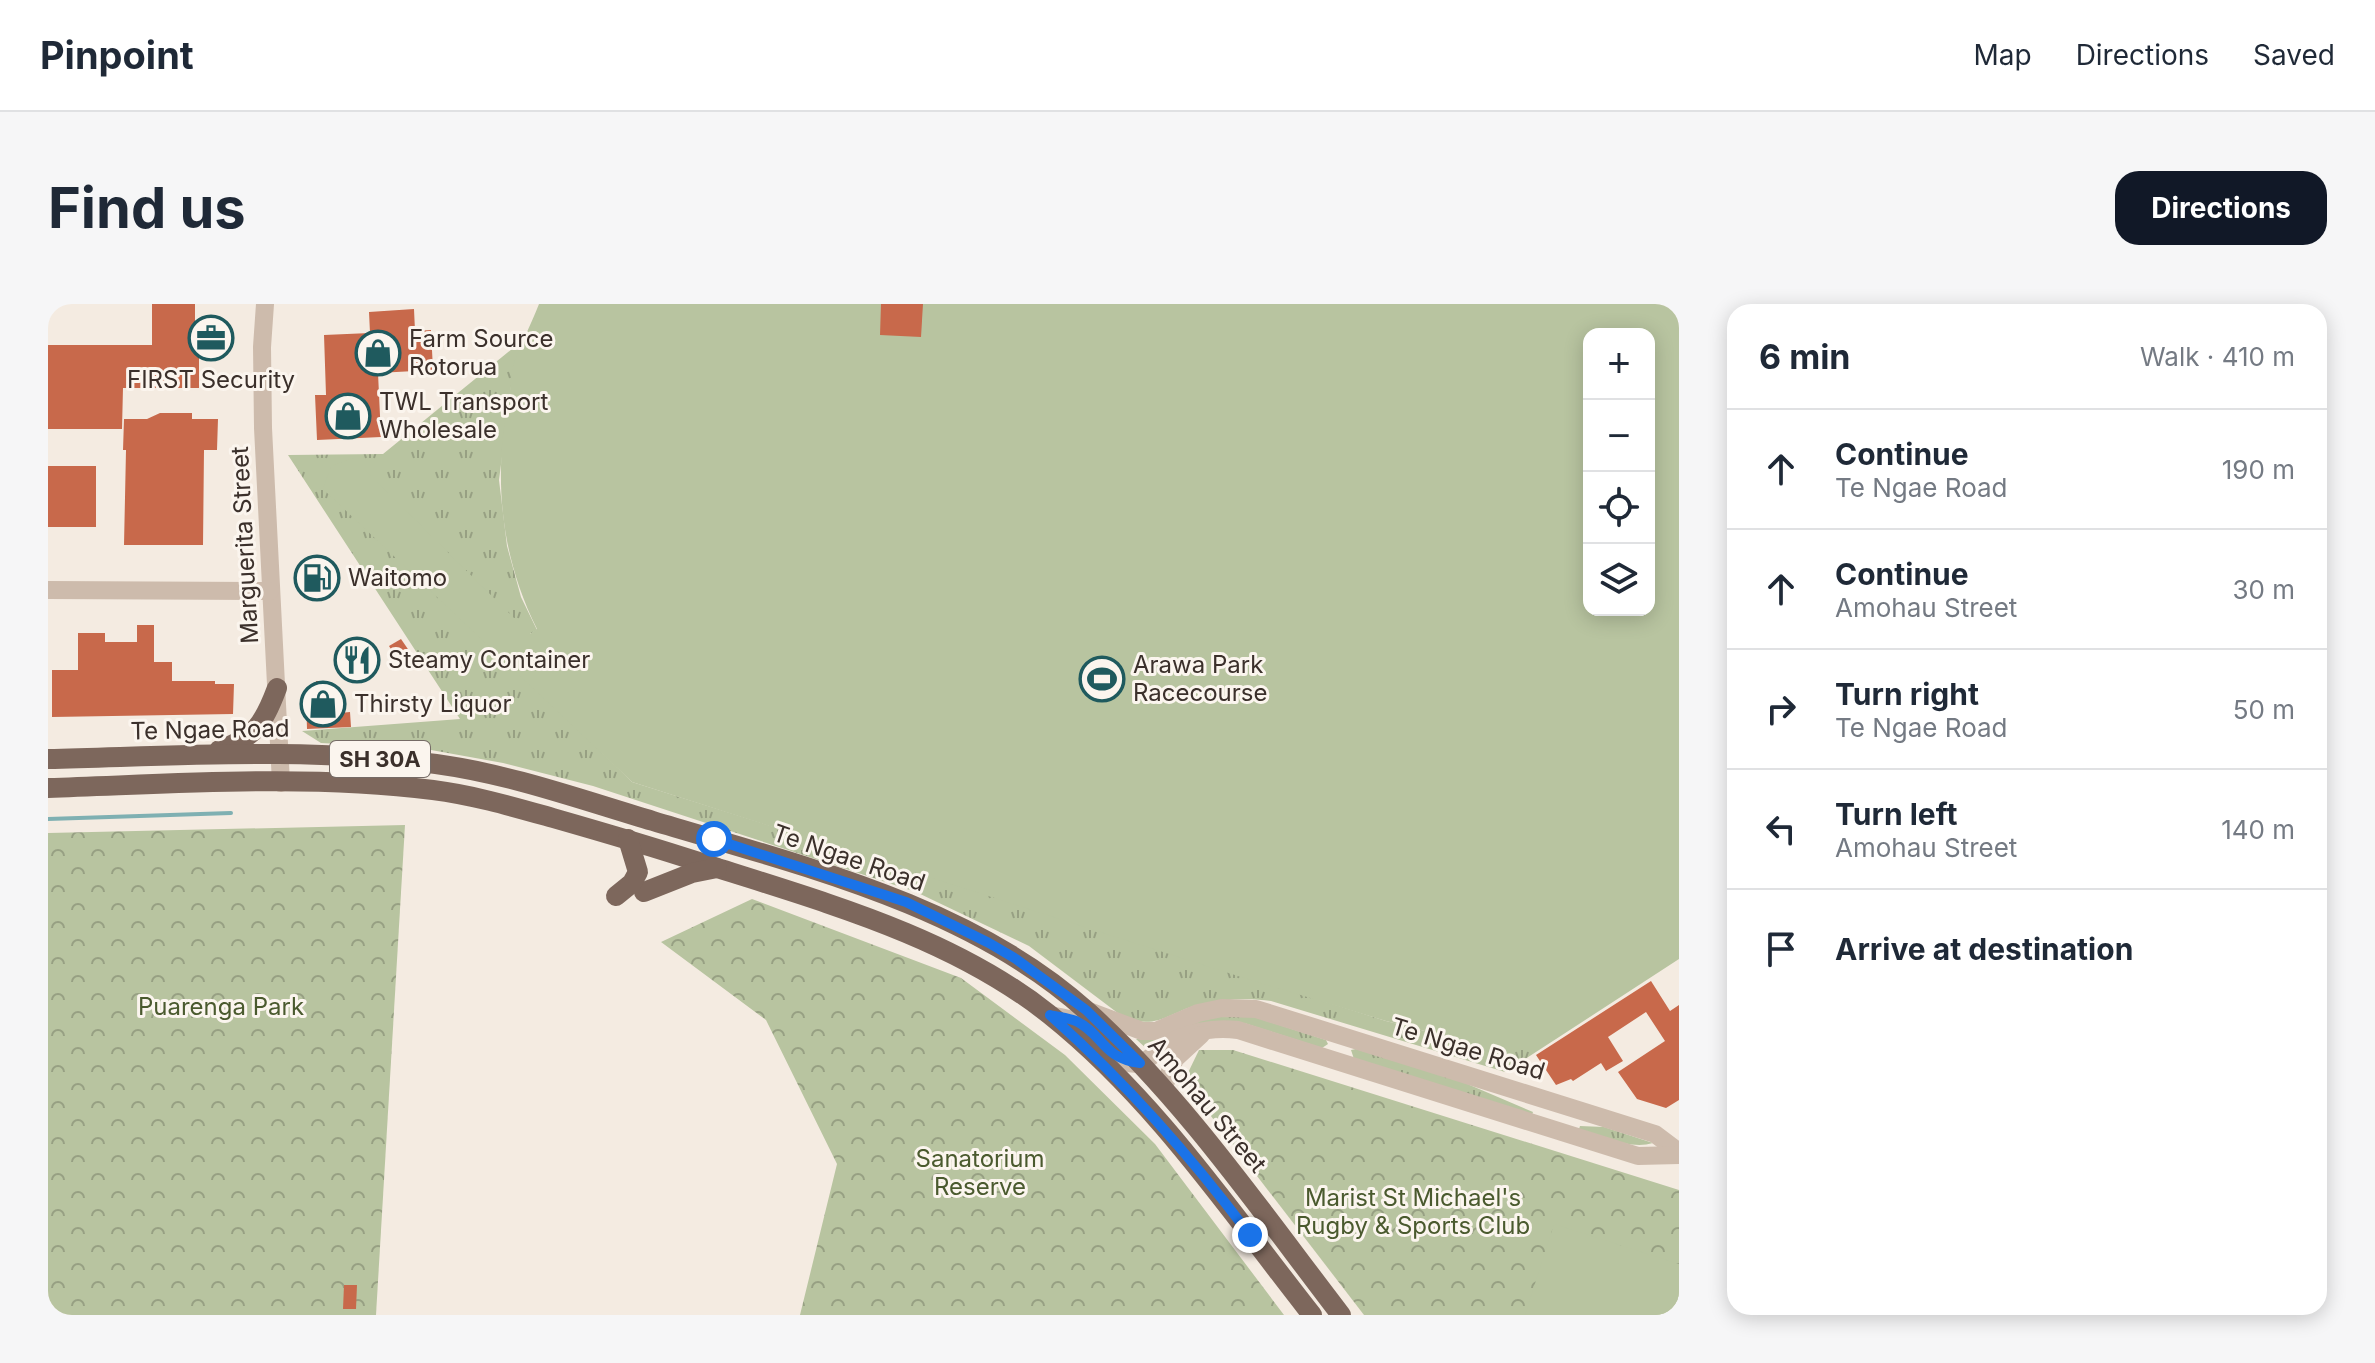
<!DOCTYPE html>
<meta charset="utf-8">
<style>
body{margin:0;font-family:Inter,sans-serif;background:#f6f6f7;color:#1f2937}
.controls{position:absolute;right:24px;top:24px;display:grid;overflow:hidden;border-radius:16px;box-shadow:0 4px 20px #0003}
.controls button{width:72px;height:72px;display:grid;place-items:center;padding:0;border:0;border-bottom:2px solid #e0e1e3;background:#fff;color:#1f2937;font:40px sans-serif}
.stop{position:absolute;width:24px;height:24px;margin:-18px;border:6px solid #1a73e8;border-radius:50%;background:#fff}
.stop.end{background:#1a73e8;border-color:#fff;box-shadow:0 2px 8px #0008}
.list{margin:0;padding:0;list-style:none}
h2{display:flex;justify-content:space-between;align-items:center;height:104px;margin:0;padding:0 32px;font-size:34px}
h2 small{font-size:26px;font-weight:400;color:#747a83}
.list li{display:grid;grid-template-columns:52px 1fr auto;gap:24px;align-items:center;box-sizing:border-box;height:120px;padding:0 32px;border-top:2px solid #e0e1e3}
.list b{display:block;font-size:30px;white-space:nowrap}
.list p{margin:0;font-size:26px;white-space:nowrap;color:#747a83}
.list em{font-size:26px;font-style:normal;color:#747a83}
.icon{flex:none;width:44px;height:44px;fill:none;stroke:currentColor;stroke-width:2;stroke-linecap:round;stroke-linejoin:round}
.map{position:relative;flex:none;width:1631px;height:1011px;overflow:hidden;border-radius:24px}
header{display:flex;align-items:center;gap:48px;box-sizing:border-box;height:112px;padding:0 40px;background:#fff;border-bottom:2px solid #e0e1e3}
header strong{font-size:38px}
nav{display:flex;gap:44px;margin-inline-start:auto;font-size:28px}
.intro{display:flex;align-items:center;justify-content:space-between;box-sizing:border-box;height:192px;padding:0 48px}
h1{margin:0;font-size:56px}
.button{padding:20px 36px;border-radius:24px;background:#111827;color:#fff;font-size:28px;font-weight:700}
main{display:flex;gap:48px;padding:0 48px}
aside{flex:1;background:#fff;border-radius:24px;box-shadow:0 4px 20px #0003}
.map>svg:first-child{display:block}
</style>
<header>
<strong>Pinpoint</strong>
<nav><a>Map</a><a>Directions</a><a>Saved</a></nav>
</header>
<div class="intro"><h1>Find us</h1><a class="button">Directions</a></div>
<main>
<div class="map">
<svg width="1631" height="1011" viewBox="0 0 1631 1011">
<defs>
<pattern id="grass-tufts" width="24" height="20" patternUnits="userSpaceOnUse" patternTransform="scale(2)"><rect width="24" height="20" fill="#b8c4a0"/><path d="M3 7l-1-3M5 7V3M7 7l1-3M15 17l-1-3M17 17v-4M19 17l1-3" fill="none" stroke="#97a083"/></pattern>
<pattern id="forest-crowns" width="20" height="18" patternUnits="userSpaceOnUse" patternTransform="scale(2)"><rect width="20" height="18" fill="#b8c4a0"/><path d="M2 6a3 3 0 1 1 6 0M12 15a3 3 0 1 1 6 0" fill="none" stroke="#97a083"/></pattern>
</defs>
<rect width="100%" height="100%" fill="#f4ebe1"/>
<g fill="url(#grass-tufts)">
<path d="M475,36L463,83L451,176L459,242L473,293L489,326L482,330L525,420L584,478L1338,717L1408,735H1508L1457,768L1223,697C1202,694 1175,695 1154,700C1121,707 1111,727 1075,713L981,642L868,588L545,482L455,459L372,444L273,439L254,427L412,415L240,151L335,150Z"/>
<polygon points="1200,711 1278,736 1280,740 1274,744 1196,719 1100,746 1088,735 1096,735 1145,713"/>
<polygon points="1308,745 1410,776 1485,808 1484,811 1306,755 1303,746"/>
<path d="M1532,822L1556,823L1605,839C1582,846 1553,832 1531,825Z"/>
</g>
<g fill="url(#forest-crowns)">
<polygon points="357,521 328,1011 0,1011 0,529"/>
<polygon points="704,595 913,674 1017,751 1107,840 1236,1011 752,1011 789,860 718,716 613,638"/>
<polygon points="1151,746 1185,746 1631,886 1631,1011 1316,1011 1136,777"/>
</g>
<g fill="#b8c4a0" fill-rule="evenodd">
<path d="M491,0H1631V655L1508,735H1408L1338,717L1193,673L584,478L275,185L283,162L305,154L482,330L489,325C452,251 445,173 461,93C463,83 463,72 465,62C472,41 483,21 491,0ZM1541,30H1601V306H1541Z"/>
<polygon points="1506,920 1631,960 1631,1011 1477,1011"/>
</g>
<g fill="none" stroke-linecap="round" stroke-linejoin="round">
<polyline stroke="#7fb0b2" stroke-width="4" points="0,515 183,509"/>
</g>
<g fill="#c8694b">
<polygon points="104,0 147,0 147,41 151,41 151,84 75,84 74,125 0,125 0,41 104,41"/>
<polygon points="833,0 875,0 873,33 832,31"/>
<polygon points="366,5 367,27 383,26 385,66 330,69 333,133 269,136 267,91 278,91 276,31 322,29 321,8"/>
<polygon points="112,109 144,109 144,115 170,115 169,146 156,146 155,241 76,241 78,146 75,146 76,115 99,115"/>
<rect x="0" y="162" width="48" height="61"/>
<polygon points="89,321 106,321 106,358 124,358 124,377 167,377 167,380 186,380 185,410 4,413 4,366 30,366 30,329 57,329 57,338 89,338"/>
<polygon points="353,335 366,354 353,362 341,342"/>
<polygon points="268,377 280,377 280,391 292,391 292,409 302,408 303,423 259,425 258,392 268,391"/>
<polygon points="1603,677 1622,707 1631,701 1631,796 1618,804 1589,795 1570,768 1617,737 1598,708 1560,733 1575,757 1558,767 1553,759 1525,777 1523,775 1508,781 1488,751"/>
<polygon points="296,981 309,981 308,1005 295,1005"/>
</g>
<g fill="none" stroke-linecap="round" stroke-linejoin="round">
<g stroke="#cdbbac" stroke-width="18">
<polyline points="217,0 214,43 215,124 233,479"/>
<polyline points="0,286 222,287"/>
<polyline points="1038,706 1094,727 1108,727 1150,709 1174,704 1208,705 1607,830 1631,848"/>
<path d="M1002,711C1011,713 1024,714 1031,720C1048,731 1068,765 1092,759C1101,756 1111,746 1118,741C1139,728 1165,723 1190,726L1590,852L1631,851"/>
<polyline points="1115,785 1127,755 1153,731"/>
</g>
<g stroke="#7d675c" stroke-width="20">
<path d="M171,446C207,434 216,419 229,384"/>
<path d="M0,455C129,452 260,443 388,460C462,470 534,496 605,517C751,561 924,602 1040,708C1137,796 1213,907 1293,1011"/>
<path d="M0,484C127,480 258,470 385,486C425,491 466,503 505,514C554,528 602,542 651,558C771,597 902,631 1002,711C1106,794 1182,907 1264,1011"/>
<polyline points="596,588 644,569 669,564"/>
<polyline points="568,592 584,579 590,568 580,535"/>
</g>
</g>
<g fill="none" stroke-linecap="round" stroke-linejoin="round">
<path stroke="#1a73e8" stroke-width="10" d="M666,535L858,598L941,639L968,655L1038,706L1092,759C1055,755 1055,730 1028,717C1020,714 1010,713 1002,711C1079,780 1140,849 1202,931"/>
</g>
<defs>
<g id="office-ring" transform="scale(2.3)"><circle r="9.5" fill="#fbf5ee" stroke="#1f5a5e" stroke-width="1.5"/><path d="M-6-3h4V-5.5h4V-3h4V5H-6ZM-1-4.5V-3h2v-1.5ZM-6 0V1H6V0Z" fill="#1f5a5e"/></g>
<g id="shop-ring" transform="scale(2.3)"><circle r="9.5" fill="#fbf5ee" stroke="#1f5a5e" stroke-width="1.5"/><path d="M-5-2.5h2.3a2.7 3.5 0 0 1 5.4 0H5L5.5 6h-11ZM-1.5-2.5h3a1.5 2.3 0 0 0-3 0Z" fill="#1f5a5e"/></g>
<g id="fuel-ring" transform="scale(2.3)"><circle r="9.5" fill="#fbf5ee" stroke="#1f5a5e" stroke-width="1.5"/><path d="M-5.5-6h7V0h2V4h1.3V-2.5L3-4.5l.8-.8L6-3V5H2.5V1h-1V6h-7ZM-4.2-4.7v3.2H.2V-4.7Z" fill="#1f5a5e"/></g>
<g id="restaurant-ring" transform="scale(2.3)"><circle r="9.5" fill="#fbf5ee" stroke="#1f5a5e" stroke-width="1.5"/><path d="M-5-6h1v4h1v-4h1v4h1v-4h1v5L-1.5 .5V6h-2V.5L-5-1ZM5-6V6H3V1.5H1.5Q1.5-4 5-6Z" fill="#1f5a5e"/></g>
<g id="stadium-ring" transform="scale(2.3)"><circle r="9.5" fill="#fbf5ee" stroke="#1f5a5e" stroke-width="1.5"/><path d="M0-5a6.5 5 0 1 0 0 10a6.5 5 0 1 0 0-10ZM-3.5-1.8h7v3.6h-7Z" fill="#1f5a5e"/></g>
</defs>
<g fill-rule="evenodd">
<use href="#office-ring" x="163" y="34"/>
<use href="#shop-ring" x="330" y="49"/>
<use href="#shop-ring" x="300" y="112"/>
<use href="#fuel-ring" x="269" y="274"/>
<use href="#restaurant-ring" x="309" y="356"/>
<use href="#stadium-ring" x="1054" y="375"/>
<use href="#shop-ring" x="275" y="400"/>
</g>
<g text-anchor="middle" stroke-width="6" stroke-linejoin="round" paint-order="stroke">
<rect fill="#fbf5ee" stroke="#756b66" stroke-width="2" x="282" y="437" width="100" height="36" rx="6"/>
<g font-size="22" font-weight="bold" fill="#3b302b">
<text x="332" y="463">SH 30A</text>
</g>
<g font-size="24" fill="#3b302b" stroke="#fbf5ee" text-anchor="start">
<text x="361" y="43">Farm Source<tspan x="361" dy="28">Rotorua</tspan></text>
<text x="163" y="84" text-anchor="middle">FIRST Security</text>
<text x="331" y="106">TWL Transport<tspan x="331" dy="28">Wholesale</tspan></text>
<text x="300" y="282">Waitomo</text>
<text x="340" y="364">Steamy Container</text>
<text x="1085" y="369">Arawa Park<tspan x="1085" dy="28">Racecourse</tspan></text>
<text x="306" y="408">Thirsty Liquor</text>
</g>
<g font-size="24" fill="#3b302b" stroke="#fbf5ee">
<text transform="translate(197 241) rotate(-93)" y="8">Marguerita Street</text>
<text transform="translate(162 426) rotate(-1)" y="8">Te Ngae Road</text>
<text transform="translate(801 554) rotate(19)" y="8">Te Ngae Road</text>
<text transform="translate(1420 745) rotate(17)" y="8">Te Ngae Road</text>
<text transform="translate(1159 801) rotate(50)" y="8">Amohau Street</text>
</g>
<g font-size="24" fill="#4a5a2e" stroke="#fbf5ee">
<text x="173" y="711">Puarenga Park</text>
<text x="932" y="863">Sanatorium<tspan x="932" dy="28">Reserve</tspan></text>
<text x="1365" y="902">Marist St Michael's<tspan x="1365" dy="28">Rugby &amp; Sports Club</tspan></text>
</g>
</g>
</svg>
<div class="controls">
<button>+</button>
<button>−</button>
<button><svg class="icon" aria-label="locate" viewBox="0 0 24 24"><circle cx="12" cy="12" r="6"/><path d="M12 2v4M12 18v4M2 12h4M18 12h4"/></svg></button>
<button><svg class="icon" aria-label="layers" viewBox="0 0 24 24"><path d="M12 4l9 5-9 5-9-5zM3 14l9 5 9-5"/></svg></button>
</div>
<div class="stop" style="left:666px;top:535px"></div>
<div class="stop end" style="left:1202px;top:931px"></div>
</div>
<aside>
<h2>6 min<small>Walk · 410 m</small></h2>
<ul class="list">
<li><svg class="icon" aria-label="ahead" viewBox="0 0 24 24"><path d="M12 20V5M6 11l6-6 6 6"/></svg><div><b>Continue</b><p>Te Ngae Road</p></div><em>190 m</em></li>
<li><svg class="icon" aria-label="ahead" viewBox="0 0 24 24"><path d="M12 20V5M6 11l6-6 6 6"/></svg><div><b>Continue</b><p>Amohau Street</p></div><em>30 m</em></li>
<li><svg class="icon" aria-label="right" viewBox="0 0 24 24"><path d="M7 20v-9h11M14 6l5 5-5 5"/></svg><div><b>Turn right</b><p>Te Ngae Road</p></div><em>50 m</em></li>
<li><svg class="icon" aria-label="left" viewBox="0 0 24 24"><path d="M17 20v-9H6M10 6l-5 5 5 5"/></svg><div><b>Turn left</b><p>Amohau Street</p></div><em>140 m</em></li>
<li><svg class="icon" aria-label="arrive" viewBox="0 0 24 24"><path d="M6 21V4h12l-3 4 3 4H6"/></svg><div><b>Arrive at destination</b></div></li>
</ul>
</aside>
</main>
